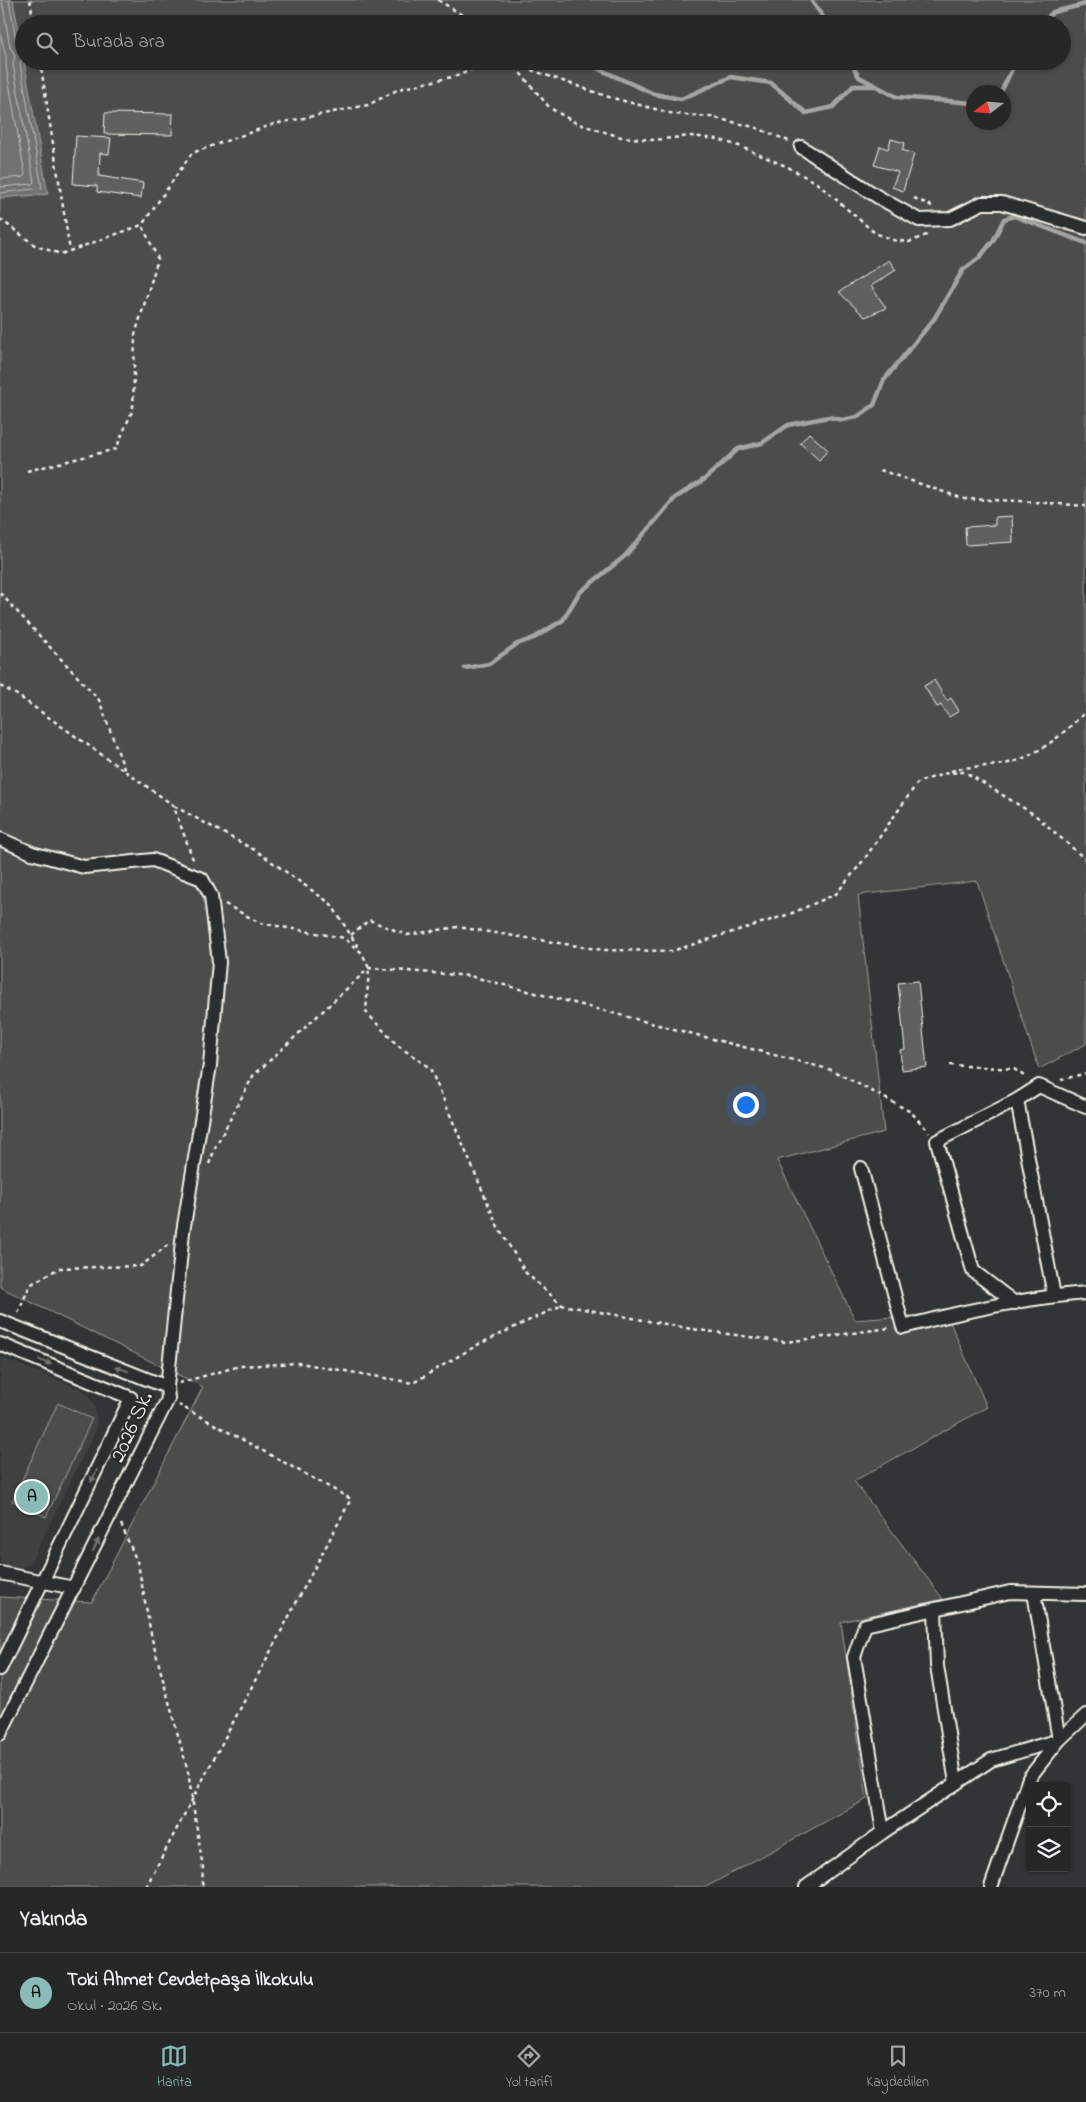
<!DOCTYPE html>
<html lang="tr">
<meta charset="utf-8">
<style>
body{margin:0;font-family:"Indie Flower",sans-serif;background:#323434;color:#f1f3f6}
.controls{position:absolute;right:15px;bottom:15px;display:grid;overflow:hidden;border-radius:5px;box-shadow:0 1px 4px #0004}
.controls button{width:45px;height:45px;display:grid;place-items:center;padding:0;border:0;border-bottom:1px solid #424445;background:#262828;color:#f1f3f6;font:25px sans-serif}
.compass{position:absolute;left:966px;top:85px;width:45px;height:45px;border-radius:50%;background:#262828;box-shadow:0 1px 4px #0004;rotate:254deg}
.you{position:absolute;left:745px;top:1104px;width:18px;height:18px;margin:-12px;border:4px solid #fff;border-radius:50%;background:#1a73e8;box-shadow:0 0 0 8px #1a73e833}
.badge{display:grid;place-items:center;width:32px;height:32px;border-radius:50%;background:#8bbbb9;color:#111;font-size:16px;font-weight:700}
.pin{position:absolute;translate:-50% -50%;border:2px solid #fff;box-shadow:0 1px 5px #0006}
.list{margin:0;padding:0;list-style:none}
h2{display:flex;justify-content:space-between;align-items:center;height:65px;margin:0;padding:0 20px;font-size:21px}
h2 small{font-size:16px;font-weight:400;color:#a4a6a8}
.list li{display:grid;grid-template-columns:32px 1fr auto;gap:15px;align-items:center;box-sizing:border-box;height:80px;padding:0 20px;border-top:1px solid #424445}
.list b{display:block;font-size:19px;white-space:nowrap}
.list p{margin:0;font-size:16px;white-space:nowrap;color:#a4a6a8}
.list em{font-size:16px;font-style:normal;color:#a4a6a8}
.icon{flex:none;width:28px;height:28px;fill:none;stroke:currentColor;stroke-width:2;stroke-linecap:round;stroke-linejoin:round}
.map{position:relative;flex:none;width:1086px;height:1887px;overflow:hidden}
.search{position:absolute;background:#262828;box-shadow:0 1px 4px #0004;left:15px;right:15px;top:15px;height:55px;display:flex;align-items:center;gap:12px;box-sizing:border-box;padding:0 18px;border-radius:28px;color:#a4a6a8;font-size:19px}
.sheet{height:145px;background:#262828}
nav{display:flex;justify-content:space-around;align-items:center;box-sizing:border-box;height:70px;border-top:1px solid #424445;background:#262828;font-size:14px;color:#a4a6a8}
nav a{display:grid;justify-items:center;gap:2px}
nav .on{color:#8bbbb9}
.map>svg:first-child{display:block}
</style>
<div class="map">
<svg width="1086" height="1887" viewBox="0 0 1086 1887">
<rect width="100%" height="100%" fill="#323535"/>
<filter id="ink" filterUnits="userSpaceOnUse"><feTurbulence type="fractalNoise" baseFrequency=".02" numOctaves="2"/><feDisplacementMap in="SourceGraphic" scale="10" xChannelSelector="R" yChannelSelector="G"/><feConvolveMatrix kernelMatrix="1 2 1 2 8 2 1 2 1" color-interpolation-filters="sRGB"/></filter>
<g filter="url(#ink)">
<polygon fill="#404242" points="0,1357 83,1390 93,1403 97,1418 96,1430 30,1564 15,1570 0,1563"/>
<g fill="#4b4d4c" stroke="#a09f9a" fill-rule="evenodd">
<path d="M0,0H1086V1044L1039,1069L977,881L858,895L884,1132L777,1160L855,1320L946,1313L987,1407L854,1481L943,1599L841,1622L867,1799L706,1887H0V1597L92,1602L203,1387L0,1287ZM24,24H1062V61H24ZM974,92H1004V122H974Z"/>
<polygon points="58,1403 92,1419 46,1517 12,1501"/>
</g>
<polygon fill="#727370" stroke="#a6a5a0" points="0,0 13,0 48,194 0,198"/>
<g fill="none" stroke-linecap="round" stroke-linejoin="round">
<g stroke="#c0bfb8" stroke-width="1">
<polyline points="9,0 17,46 24,51"/>
<polyline points="0,32 6,57 6,66 25,175 23,177 0,179"/>
<polyline points="0,187 32,184 34,182 13,64 15,55 10,47 2,0"/>
<polyline points="0,193 42,188 20,63 24,57"/>
</g>
<g stroke="#a6a5a0" stroke-width="4.5">
<polyline points="811,0 828,24"/>
<polyline points="1045,20 1053,12 1086,4"/>
<polyline points="212,24 220,21 228,24"/>
<polyline points="581,61 654,94 681,99 731,77 771,83 806,113 833,107 853,86 876,86"/>
<polyline points="850,61 859,77 897,97 974,103"/>
<polyline points="1001,92 1016,61"/>
<polyline points="465,668 489,664 517,644 534,638 563,620 579,593 625,556 675,498 705,479 738,449 762,443 788,425 829,417 842,420 857,417 874,405 884,380 934,319 963,270 979,258 993,241 1004,219 1014,216 1086,243"/>
</g>
</g>
<g fill="#5f605f" stroke="#f4f1e8">
<polygon points="105,113 173,114 172,135 104,134"/>
<polygon points="76,136 111,138 109,154 100,153 99,176 143,183 141,198 97,192 97,186 73,184"/>
<polygon points="891,139 905,143 902,150 914,154 903,191 892,187 898,172 874,165 880,146 888,149"/>
<polygon points="889,260 896,270 871,286 886,308 865,317 839,292"/>
<polygon points="809,433 828,450 819,460 800,443"/>
<polygon points="1012,516 1013,542 966,545 965,527 995,525 995,517"/>
<polygon points="934,680 947,701 951,698 959,711 949,717 941,705 937,707 924,686"/>
<polygon points="918,981 927,1067 902,1070 900,1050 905,1049 898,983"/>
</g>
<g fill="none" stroke-linecap="round" stroke-linejoin="round">
<g stroke="#f4f1e8" stroke-width="16">
<g id="minor">
<polyline points="801,147 878,197 919,220 950,219 982,203 1002,203 1086,228"/>
<polyline points="0,839 32,853 84,867 153,860 202,879 211,896 219,962 210,1065 183,1232 167,1387 168,1399 0,1734"/>
<polyline points="1017,1100 1054,1296"/>
<path d="M861,1168L903,1327C963,1311 1024,1298 1086,1293"/>
<polyline points="1015,1303 973,1271 937,1141 1017,1100 1039,1086 1086,1107"/>
<polyline points="0,1321 167,1387"/>
<polyline points="0,1344 131,1398 0,1669"/>
<polyline points="0,1573 74,1588"/>
<polyline points="935,1609 937,1666 956,1783"/>
<polyline points="883,1832 854,1657 865,1625 1010,1592 1086,1594"/>
<polyline points="806,1887 883,1832 991,1760 1059,1740 1034,1593"/>
<polyline points="991,1887 1029,1778 1059,1740 1086,1715"/>
</g>
</g>
<g stroke="#f4f1e8" stroke-width="2.5" stroke-dasharray="4 4" stroke-linecap="butt">
<polyline points="30,0 34,24"/>
<polyline points="438,0 477,24"/>
<polyline points="40,61 70,251"/>
<polyline points="510,61 550,108 576,123 621,137 654,140 691,136 717,139 739,146 788,167 818,184 875,233 893,240 909,242 929,234"/>
<polyline points="914,198 932,206"/>
<polyline points="0,219 36,246 61,254 142,225 192,153 274,124 368,105 399,89 460,75 481,65 511,63 609,97 674,114 711,117 754,127 789,141"/>
<polyline points="880,470 964,499 1021,501 1086,506"/>
<polyline points="27,471 116,449 133,409 135,335 158,259 142,225"/>
<polyline points="0,593 99,700 125,771"/>
<polyline points="0,686 17,695 173,805 194,862"/>
<path d="M951,771C966,766 981,767 997,765C1032,761 1062,736 1086,711"/>
<polyline points="174,806 258,852 331,904 360,950"/>
<polyline points="225,904 260,923 344,938 362,953 369,968 366,1012 397,1045 430,1068 498,1227 526,1273 562,1305 692,1329 786,1342 889,1328"/>
<polyline points="351,935 369,920 407,935 458,927 603,950 672,951 790,914 836,894 863,861 918,782 947,773 965,772 1035,815 1086,860"/>
<polyline points="950,1065 1014,1069 1027,1078"/>
<polyline points="1061,1080 1086,1073"/>
<polyline points="209,1164 216,1146 253,1076 369,968 470,976 832,1070 911,1112 929,1132"/>
<polyline points="18,1313 30,1285 59,1268 141,1266 169,1244"/>
<polyline points="179,1383 240,1366 300,1363 413,1383 479,1344 562,1305"/>
<polyline points="121,1524 138,1564 152,1639 188,1772 203,1868 202,1887"/>
<polyline points="146,1887 351,1499 179,1405"/>
</g>
<use href="#minor" stroke="#2a2d2e" stroke-width="12"/>
</g>
<defs><path id="oneway-solid" d="M-6-.8H1V-3.2L6.5 0L1 3.2V.8H-6Z" transform="scale(1.25)"/></defs>
<g fill="#71726f">
<use href="#oneway-solid" transform="translate(45 1362) rotate(22)"/>
<use href="#oneway-solid" transform="translate(122 1369) rotate(-159)"/>
<use href="#oneway-solid" transform="translate(94 1476) rotate(115)"/>
<use href="#oneway-solid" transform="translate(96 1545) rotate(-64)"/>
</g>
</g>
<g text-anchor="middle" stroke-width="5" stroke-linejoin="round" paint-order="stroke">
<g font-size="22" fill="#f4f1e8" stroke="#2a2d2e">
<text transform="translate(130 1426) rotate(-66)" y="8">2026 Sk.</text>
</g>
</g>
</svg>
<div class="controls">
<button><svg class="icon" aria-label="locate" viewBox="0 0 24 24"><circle cx="12" cy="12" r="6"/><path d="M12 2v4M12 18v4M2 12h4M18 12h4"/></svg></button>
<button><svg class="icon" aria-label="layers" viewBox="0 0 24 24"><path d="M12 4l9 5-9 5-9-5zM3 14l9 5 9-5"/></svg></button>
</div>
<svg class="compass" viewBox="-18 -18 36 36"><path d="M0-13l5 13h-10z" fill="#e53935"/><path d="M0 13l5-13h-10z" fill="#a4a6a8"/></svg>
<div class="you"></div>
<div class="pin badge" style="left:32px;top:1497px">A</div>
<div class="search"><svg class="icon" aria-label="search" viewBox="0 0 24 24"><circle cx="10" cy="10" r="6"/><path d="M15 15l6 6"/></svg>Burada ara</div>
</div>
<section class="sheet">
<h2>Yakında<small></small></h2>
<ul class="list">
<li><span class="badge">A</span><div><b>Toki Ahmet Cevdetpaşa İlkokulu</b><p>Okul · 2026 Sk.</p></div><em>370 m</em></li>
</ul>
</section>
<nav>
<a class="on"><svg class="icon" aria-label="map" viewBox="0 0 24 24"><path d="M3 6l6-2 6 2 6-2v14l-6 2-6-2-6 2zM9 4v14M15 6v14"/></svg>Harita</a>
<a><svg class="icon" aria-label="directions" viewBox="0 0 24 24"><path d="M12 3l9 9-9 9-9-9zM9 14v-3h6M13 9l2 2-2 2"/></svg>Yol tarifi</a>
<a><svg class="icon" aria-label="saved" viewBox="0 0 24 24"><path d="M7 4h10v16l-5-4-5 4z"/></svg>Kaydedilen</a>
</nav>
